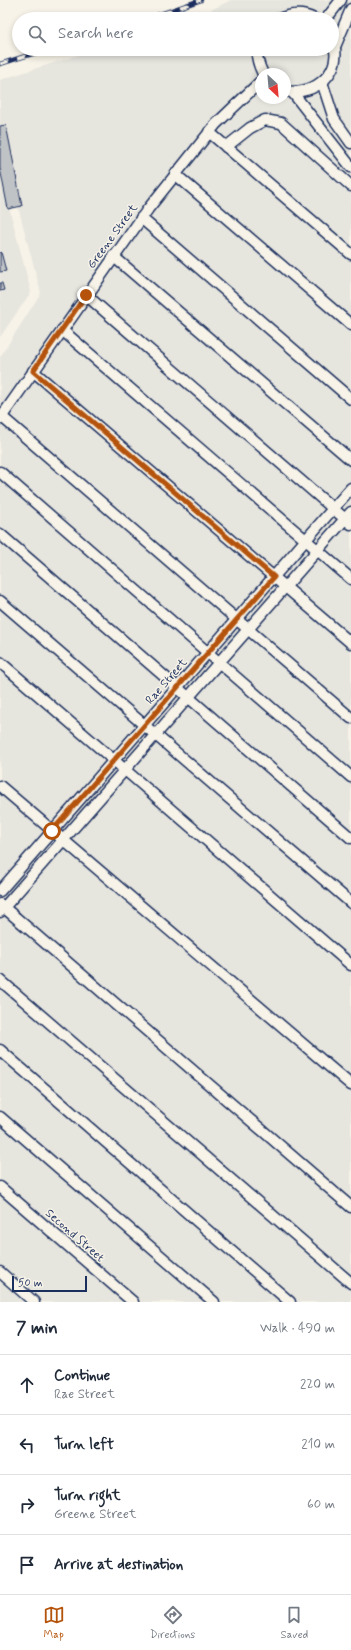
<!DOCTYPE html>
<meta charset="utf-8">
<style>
body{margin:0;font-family:Mynerve,sans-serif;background:#f6f6f7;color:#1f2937}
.compass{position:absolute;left:255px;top:68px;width:36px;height:36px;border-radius:50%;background:#fff;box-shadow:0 2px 6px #0003;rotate:154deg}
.scale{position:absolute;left:12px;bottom:10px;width:75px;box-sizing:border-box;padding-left:4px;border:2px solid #1b2f5e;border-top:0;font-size:11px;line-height:14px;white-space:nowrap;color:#1b2f5e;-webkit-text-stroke:3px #f7f3e8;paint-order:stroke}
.stop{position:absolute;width:12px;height:12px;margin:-9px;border:3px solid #b45309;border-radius:50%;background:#fff}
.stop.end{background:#b45309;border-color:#fff;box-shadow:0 1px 4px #0008}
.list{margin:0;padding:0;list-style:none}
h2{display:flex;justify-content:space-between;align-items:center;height:52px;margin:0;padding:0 16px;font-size:17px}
h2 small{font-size:13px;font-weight:400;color:#747a83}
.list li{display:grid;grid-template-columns:26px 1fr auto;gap:12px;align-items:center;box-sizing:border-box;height:60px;padding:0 16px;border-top:1px solid #e0e1e3}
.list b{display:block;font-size:15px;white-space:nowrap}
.list p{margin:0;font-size:13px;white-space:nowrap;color:#747a83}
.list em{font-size:13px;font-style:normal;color:#747a83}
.icon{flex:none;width:22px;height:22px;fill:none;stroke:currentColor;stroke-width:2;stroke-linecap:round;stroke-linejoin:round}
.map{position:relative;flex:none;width:351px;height:1302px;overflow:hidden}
.search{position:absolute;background:#fff;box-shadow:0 2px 6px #0003;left:12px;right:12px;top:12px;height:44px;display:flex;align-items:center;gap:10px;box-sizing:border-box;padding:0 14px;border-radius:22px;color:#747a83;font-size:15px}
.sheet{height:292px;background:#fff}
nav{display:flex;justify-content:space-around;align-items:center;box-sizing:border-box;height:56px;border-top:1px solid #e0e1e3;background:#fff;font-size:11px;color:#747a83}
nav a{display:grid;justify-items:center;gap:2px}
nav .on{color:#b45309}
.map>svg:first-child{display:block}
</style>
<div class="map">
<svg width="351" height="1302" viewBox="0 0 351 1302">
<rect width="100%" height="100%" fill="#f7f3e8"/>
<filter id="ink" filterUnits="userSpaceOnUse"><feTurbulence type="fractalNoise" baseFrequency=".025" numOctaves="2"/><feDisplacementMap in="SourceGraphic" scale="8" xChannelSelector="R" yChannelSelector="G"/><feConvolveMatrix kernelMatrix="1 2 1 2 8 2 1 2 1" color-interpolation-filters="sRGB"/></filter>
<g filter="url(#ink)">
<g fill="#e6e5de" fill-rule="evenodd">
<path d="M231,0H351V1302H0V357L41,293L0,139V80L97,49H332V19H190L201,15ZM261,74H285V98H261Z"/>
<polygon points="0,173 31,292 0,337"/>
</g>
<g fill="#c0c3c5" stroke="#1b2f5e">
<polygon points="6,125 22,206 8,209 0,168 0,126"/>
<polygon points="1,252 6,271 0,272 0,253"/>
<polygon points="0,283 2,283 4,290 0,291"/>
</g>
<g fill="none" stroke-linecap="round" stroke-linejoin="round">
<g stroke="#1b2f5e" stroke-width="13">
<g id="minor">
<path d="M279,19C290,14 303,13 314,19"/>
<polyline points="326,19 341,0"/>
<path d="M257,49C256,58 259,66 263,74"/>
<polyline points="334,49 351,9"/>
<polyline points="322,82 334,119 351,143"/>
<path d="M285,91C315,97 346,70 332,39"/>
<polyline points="293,93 351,167"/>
<polyline points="209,132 351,254"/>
<polyline points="226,147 250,128 265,120 281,123 351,186"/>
<polyline points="175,174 351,325"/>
<polyline points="141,218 351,399"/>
<polyline points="113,256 351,460"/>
<polyline points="86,295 351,524"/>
<polyline points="62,330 351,579"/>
<polyline points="33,371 351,643"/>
<polyline points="1,416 351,718"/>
<polyline points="0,419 148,209 216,124 261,81"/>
<polyline points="0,472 351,777"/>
<polyline points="0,534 351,838"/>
<polyline points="0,601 351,903"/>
<polyline points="0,662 351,965"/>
<polyline points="0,786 351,1085"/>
<polyline points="0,891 351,488"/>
<polyline points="0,904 351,1207"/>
<polyline points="0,912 351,512"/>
<polyline points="0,980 351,1283"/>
<polyline points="0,1050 290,1302"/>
<polyline points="0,1117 214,1302"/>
<polyline points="0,1187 133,1302"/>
<polyline points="0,1272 34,1302"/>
</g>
</g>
<use href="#minor" stroke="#f7f3e8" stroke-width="10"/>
<g stroke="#1b2f5e" stroke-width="4.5">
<g id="rail">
<polyline points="146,19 201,0"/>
<polyline points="0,64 48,49"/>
</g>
</g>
<use href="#rail" stroke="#f7f3e8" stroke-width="3" stroke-dasharray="9" stroke-linecap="butt"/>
</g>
</g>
<g fill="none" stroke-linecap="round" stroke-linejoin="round" filter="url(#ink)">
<polyline stroke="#b45309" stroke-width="5" points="52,831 274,577 33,371 86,295"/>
</g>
<g text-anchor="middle" stroke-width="3" stroke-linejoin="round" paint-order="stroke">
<g font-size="12" fill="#1b2f5e" stroke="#f7f3e8">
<text transform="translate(112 236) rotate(-54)" y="4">Greene Street</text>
<text transform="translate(166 681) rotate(-49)" y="4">Rae Street</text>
<text transform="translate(75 1235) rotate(41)" y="4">Second Street</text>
</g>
</g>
</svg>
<svg class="compass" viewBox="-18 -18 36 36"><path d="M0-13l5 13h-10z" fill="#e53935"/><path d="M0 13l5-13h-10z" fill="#747a83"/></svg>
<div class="scale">50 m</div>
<div class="stop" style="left:52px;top:831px"></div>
<div class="stop end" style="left:86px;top:295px"></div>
<div class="search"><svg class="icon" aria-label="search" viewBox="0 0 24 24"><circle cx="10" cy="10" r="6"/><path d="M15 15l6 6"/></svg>Search here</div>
</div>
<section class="sheet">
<h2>7 min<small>Walk · 490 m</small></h2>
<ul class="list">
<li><svg class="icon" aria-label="ahead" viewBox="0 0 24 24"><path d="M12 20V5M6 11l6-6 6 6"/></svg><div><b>Continue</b><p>Rae Street</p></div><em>220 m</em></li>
<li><svg class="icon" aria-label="left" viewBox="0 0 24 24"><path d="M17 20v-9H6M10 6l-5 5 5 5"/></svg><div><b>Turn left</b></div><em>210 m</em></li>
<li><svg class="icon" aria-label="right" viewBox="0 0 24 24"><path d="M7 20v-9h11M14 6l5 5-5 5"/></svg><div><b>Turn right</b><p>Greene Street</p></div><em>60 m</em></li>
<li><svg class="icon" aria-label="arrive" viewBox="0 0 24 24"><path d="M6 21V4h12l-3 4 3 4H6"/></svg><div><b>Arrive at destination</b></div></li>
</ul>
</section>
<nav>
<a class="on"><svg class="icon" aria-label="map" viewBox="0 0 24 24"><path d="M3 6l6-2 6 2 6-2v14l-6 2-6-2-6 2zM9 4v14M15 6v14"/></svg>Map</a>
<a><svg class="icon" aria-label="directions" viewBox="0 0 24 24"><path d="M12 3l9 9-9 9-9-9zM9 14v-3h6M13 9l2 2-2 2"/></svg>Directions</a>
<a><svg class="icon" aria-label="saved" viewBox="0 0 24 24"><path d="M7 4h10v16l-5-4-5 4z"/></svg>Saved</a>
</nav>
